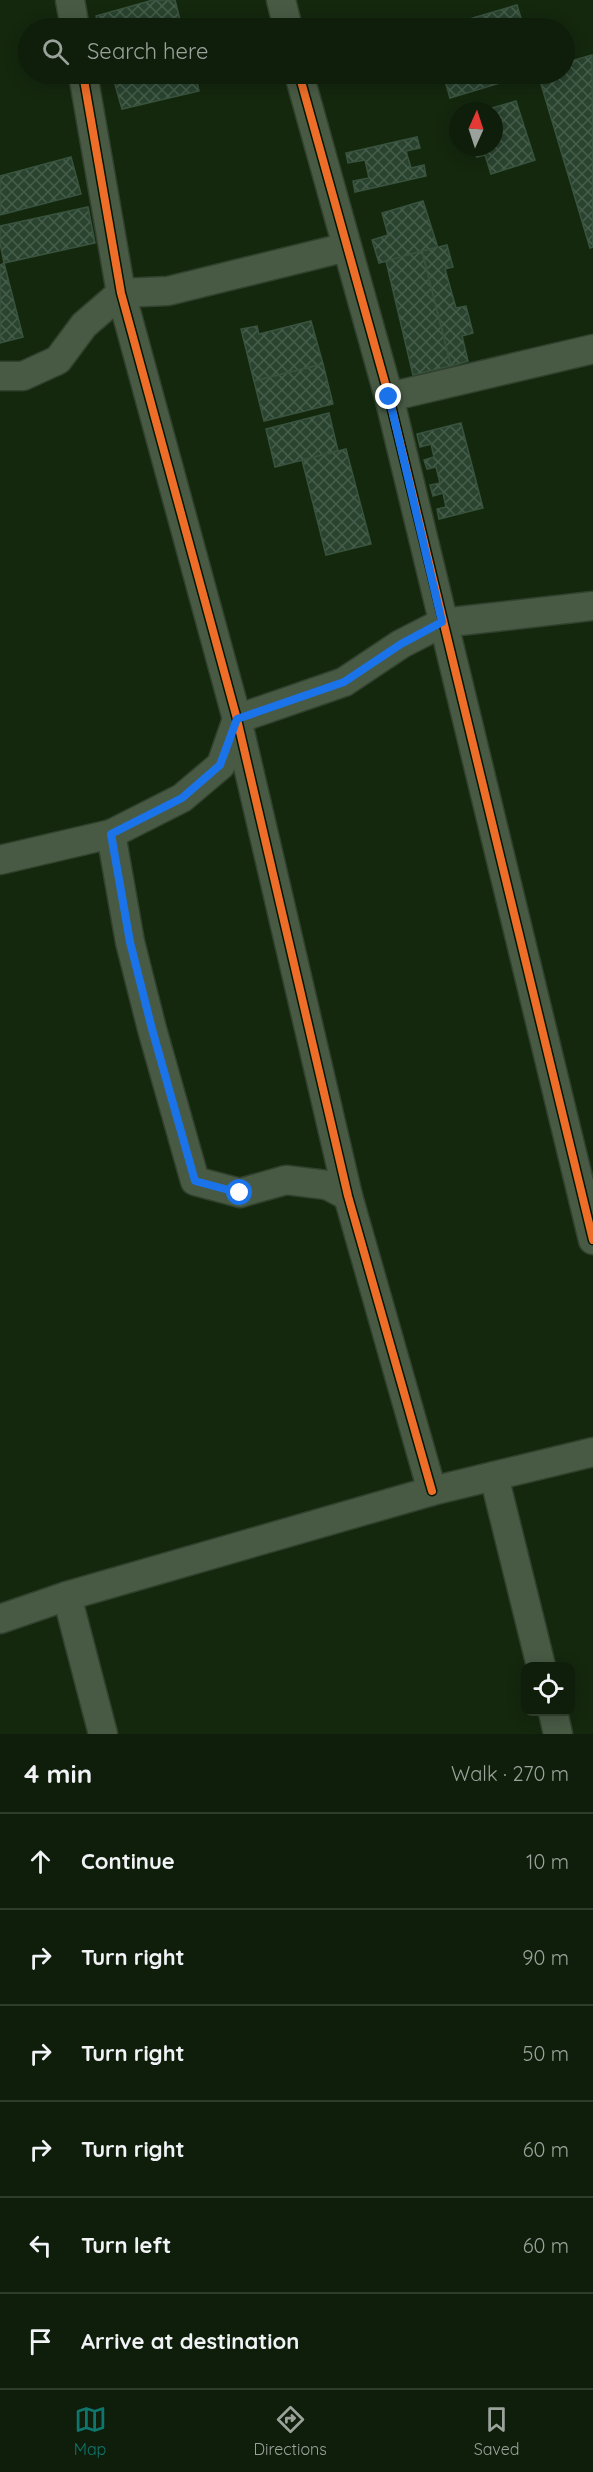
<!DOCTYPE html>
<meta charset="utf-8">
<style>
body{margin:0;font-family:Quicksand,sans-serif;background:#182713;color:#f1f3f6}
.controls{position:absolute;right:18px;bottom:18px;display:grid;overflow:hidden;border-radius:12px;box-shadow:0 3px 15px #0003}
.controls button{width:54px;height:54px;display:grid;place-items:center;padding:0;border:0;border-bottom:2px solid #2f3c2b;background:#0f1e0a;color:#f1f3f6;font:30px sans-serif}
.compass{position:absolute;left:449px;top:102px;width:54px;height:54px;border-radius:50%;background:#0f1e0a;box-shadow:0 3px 15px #0003;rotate:3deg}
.stop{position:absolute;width:18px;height:18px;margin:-14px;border:4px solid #1a73e8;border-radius:50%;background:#fff}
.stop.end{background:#1a73e8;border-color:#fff;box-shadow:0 2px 6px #0008}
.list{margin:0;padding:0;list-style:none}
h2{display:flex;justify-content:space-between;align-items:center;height:78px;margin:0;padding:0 24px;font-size:26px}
h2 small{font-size:20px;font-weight:400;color:#9ba29c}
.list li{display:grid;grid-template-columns:39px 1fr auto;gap:18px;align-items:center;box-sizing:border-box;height:96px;padding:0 24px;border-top:2px solid #2f3c2b}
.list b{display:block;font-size:22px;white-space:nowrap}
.list em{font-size:20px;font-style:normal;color:#9ba29c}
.icon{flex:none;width:33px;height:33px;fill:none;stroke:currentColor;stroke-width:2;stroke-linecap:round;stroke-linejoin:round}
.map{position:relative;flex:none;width:593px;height:1734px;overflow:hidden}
.search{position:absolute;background:#0f1e0a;box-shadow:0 3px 15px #0003;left:18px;right:18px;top:18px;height:66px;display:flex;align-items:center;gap:15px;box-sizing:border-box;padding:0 21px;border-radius:33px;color:#9ba29c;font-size:22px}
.sheet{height:654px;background:#0f1e0a}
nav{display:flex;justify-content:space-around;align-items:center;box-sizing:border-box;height:84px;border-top:2px solid #2f3c2b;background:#0f1e0a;font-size:16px;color:#9ba29c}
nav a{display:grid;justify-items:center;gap:3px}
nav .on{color:#0f766e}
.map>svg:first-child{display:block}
</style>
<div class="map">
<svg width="593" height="1734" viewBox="0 0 593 1734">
<defs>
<pattern id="building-cross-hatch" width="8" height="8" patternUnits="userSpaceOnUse" patternTransform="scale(1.5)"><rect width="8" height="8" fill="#29432f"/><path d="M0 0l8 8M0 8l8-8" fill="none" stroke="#475e4c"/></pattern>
</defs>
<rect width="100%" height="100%" fill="#14280e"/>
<g fill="url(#building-cross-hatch)" stroke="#39533f" stroke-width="1.5">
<polygon points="153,0 175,0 182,28 99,28 96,16"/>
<polygon points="517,5 524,28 439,28"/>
<polygon points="592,55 593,247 590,248 538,74 564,74 564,63"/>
<polygon points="112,74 195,74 199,91 122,109"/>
<polygon points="443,74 530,74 450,98"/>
<polygon points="516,101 535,160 491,174 485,155 477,157 473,147 494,147 494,111 482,111"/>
<polygon points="417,137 420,148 406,151 411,168 424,165 426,176 355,192 353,181 369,178 365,160 348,163 346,153"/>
<polygon points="71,157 81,194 0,215 0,176"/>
<polygon points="423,201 438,248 379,263 372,240 388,235 382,213"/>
<polygon points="88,207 95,243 4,263 0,243 0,226"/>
<polygon points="447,245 453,267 445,269 456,308 466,306 473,333 462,336 468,361 451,366 422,251"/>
<polygon points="422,251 451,366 413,375 386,261"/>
<polygon points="4,263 23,337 0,343 0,265"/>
<polygon points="311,321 323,364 254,381 241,329 257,326 259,334"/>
<polygon points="323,364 333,404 264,421 254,381"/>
<polygon points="329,413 338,451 275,467 266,429"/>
<polygon points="461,423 483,508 439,519 437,509 446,507 443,493 433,496 430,485 440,483 436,467 427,469 424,460 434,457 431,444 420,447 417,434"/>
<polygon points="346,449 371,544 326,555 302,460"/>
</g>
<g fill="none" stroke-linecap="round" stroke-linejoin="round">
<g stroke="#31412d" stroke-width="31">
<g id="minor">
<polyline points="70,0 75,28"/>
<polyline points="281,0 288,28"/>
<polyline points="83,74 121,293 237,719 348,1196 432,1491"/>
<polyline points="299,74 389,397 593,1240"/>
<polyline points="0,376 23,376 58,360 84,325 121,293 168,291 347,247"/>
<polyline points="389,397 593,349"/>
<polyline points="111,834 130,942 152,1029 195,1181 240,1193 286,1180 327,1185 348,1196"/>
<polyline points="0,860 111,834 182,798 221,765 237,719 344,682 401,644 442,623 593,606"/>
<polyline points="494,1476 541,1666"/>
<polyline points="67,1596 103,1734"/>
<polyline points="0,1619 67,1596 432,1491 593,1452"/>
<polyline points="553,1712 558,1734"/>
</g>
</g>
<use href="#minor" stroke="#485a44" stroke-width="28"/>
<g stroke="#041701" stroke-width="11">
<g id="cycleway">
<polyline points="83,74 121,293 237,719 348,1196 432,1491"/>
<polyline points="299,74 389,397 593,1240"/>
</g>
</g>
<use href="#cycleway" stroke="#ee6e29" stroke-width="8"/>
</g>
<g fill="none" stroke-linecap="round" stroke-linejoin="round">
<polyline stroke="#1a73e8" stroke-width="8" points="240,1193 195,1181 152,1029 130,942 111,834 182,798 220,765 237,719 344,682 401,644 442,622 389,397"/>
</g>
</svg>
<div class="controls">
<button><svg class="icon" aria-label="locate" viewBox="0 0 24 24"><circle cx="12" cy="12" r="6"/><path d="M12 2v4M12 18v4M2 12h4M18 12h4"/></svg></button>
</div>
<svg class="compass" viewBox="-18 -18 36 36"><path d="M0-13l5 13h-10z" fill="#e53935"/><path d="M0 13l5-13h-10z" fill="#9ba29c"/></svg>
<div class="stop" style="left:240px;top:1193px"></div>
<div class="stop end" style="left:389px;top:397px"></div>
<div class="search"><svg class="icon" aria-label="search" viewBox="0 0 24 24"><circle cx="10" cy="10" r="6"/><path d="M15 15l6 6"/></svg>Search here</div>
</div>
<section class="sheet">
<h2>4 min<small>Walk · 270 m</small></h2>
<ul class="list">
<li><svg class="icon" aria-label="ahead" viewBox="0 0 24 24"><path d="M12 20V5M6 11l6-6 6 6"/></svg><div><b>Continue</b></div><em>10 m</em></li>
<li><svg class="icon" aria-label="right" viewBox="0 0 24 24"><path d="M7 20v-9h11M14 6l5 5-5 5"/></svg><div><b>Turn right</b></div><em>90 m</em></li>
<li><svg class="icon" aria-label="right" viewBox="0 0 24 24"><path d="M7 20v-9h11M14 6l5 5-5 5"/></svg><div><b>Turn right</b></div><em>50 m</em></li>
<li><svg class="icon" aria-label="right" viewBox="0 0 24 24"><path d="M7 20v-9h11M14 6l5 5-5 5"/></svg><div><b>Turn right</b></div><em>60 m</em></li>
<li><svg class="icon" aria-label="left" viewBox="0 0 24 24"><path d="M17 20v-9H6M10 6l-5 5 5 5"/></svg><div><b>Turn left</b></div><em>60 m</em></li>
<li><svg class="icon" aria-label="arrive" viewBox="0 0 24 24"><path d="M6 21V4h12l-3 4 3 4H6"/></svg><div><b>Arrive at destination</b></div></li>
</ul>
</section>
<nav>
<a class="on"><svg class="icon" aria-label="map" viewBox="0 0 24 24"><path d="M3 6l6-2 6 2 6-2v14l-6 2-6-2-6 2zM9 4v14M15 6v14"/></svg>Map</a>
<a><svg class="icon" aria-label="directions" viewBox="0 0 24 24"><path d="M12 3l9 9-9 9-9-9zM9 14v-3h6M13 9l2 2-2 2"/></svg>Directions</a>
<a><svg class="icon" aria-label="saved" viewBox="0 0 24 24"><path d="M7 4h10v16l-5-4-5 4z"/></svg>Saved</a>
</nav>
